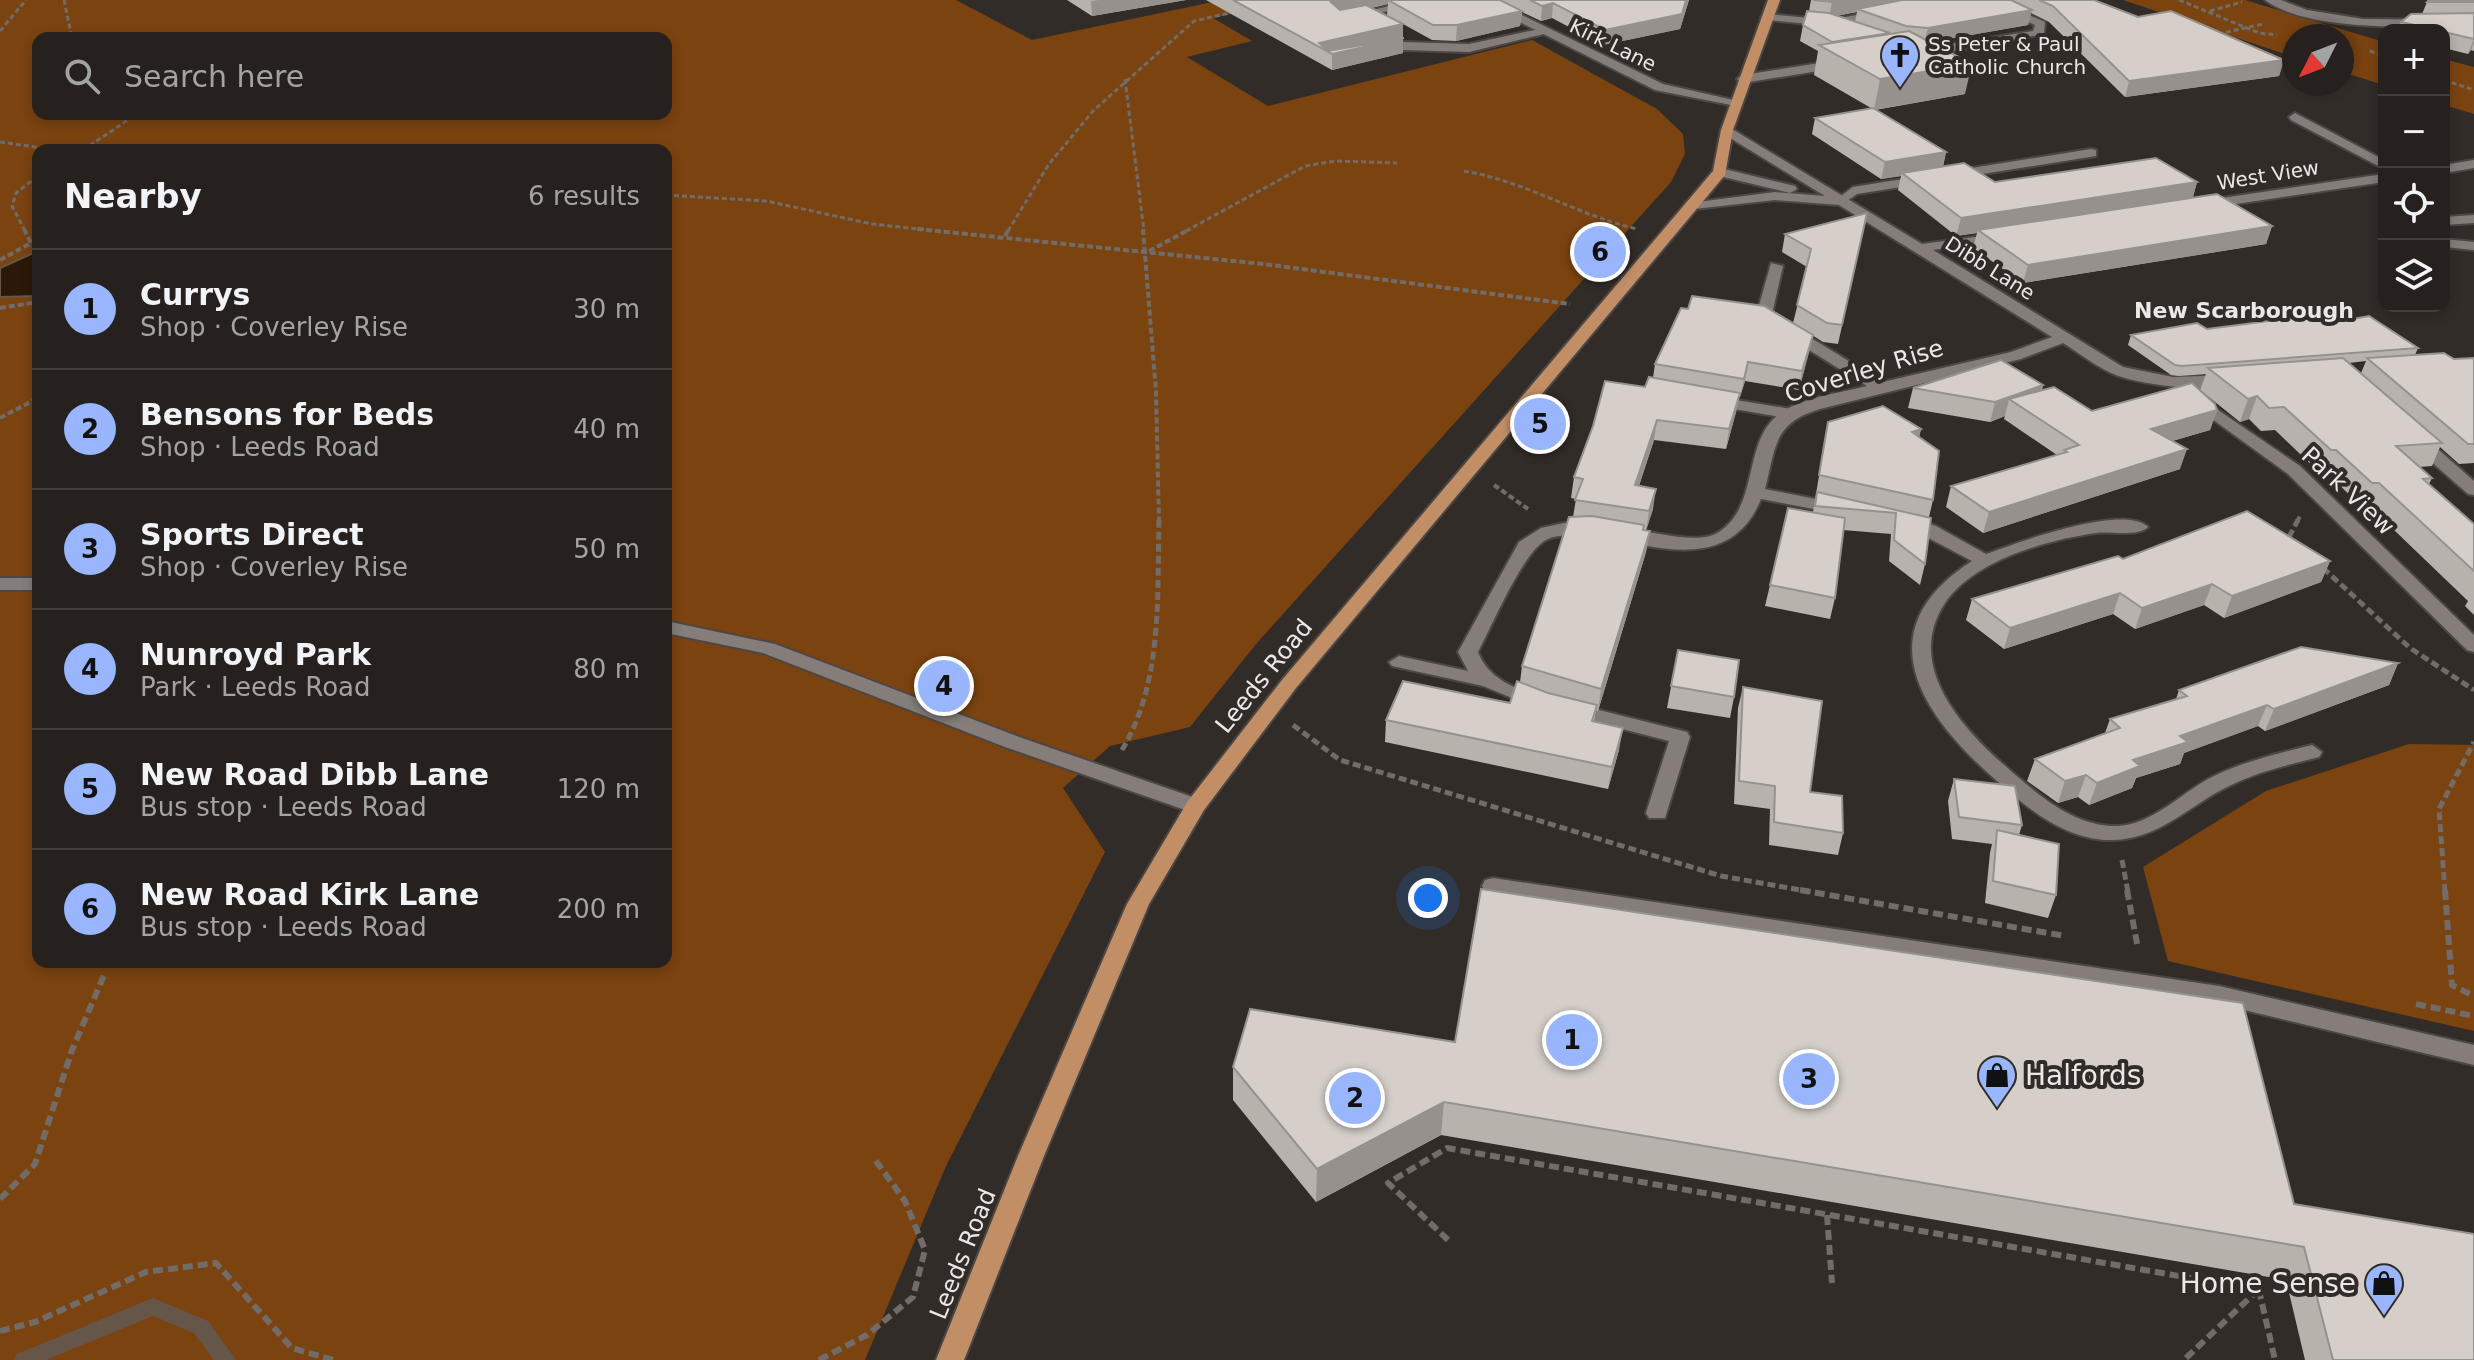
<!DOCTYPE html>
<meta charset="utf-8">
<style>
body{margin:0;font-family:"DejaVu Sans",sans-serif;background:#2e2927;color:#f1f3f6}
.controls{position:absolute;right:24px;top:24px;display:grid;overflow:hidden;border-radius:16px;box-shadow:0 4px 12px #0003}
.controls button{width:72px;height:72px;display:grid;place-items:center;padding:0;border:0;border-bottom:2px solid #423e3c;background:#26211e;color:#f1f3f6;font:40px sans-serif}
.compass{position:absolute;left:2282px;top:24px;width:72px;height:72px;border-radius:50%;background:#26211e;box-shadow:0 4px 12px #0003;rotate:228deg}
.you{position:absolute;left:1428px;top:898px;width:28px;height:28px;margin:-20px;border:6px solid #fff;border-radius:50%;background:#1a73e8;box-shadow:0 0 0 12px #1a73e833}
.badge{display:grid;place-items:center;width:52px;height:52px;border-radius:50%;background:#98b5fd;color:#111;font-size:26px;font-weight:700}
.pin{position:absolute;translate:-50% -50%;border:4px solid #fff;box-shadow:0 2px 8px #0006}
.list{margin:0;padding:0;list-style:none}
h2{display:flex;justify-content:space-between;align-items:center;height:104px;margin:0;padding:0 32px;font-size:34px}
h2 small{font-size:26px;font-weight:400;color:#a4a3a4}
.list li{display:grid;grid-template-columns:52px 1fr auto;gap:24px;align-items:center;box-sizing:border-box;height:120px;padding:0 32px;border-top:2px solid #423e3c}
.list b{display:block;font-size:30px;white-space:nowrap}
.list p{margin:0;font-size:26px;white-space:nowrap;color:#a4a3a4}
.list em{font-size:26px;font-style:normal;color:#a4a3a4}
.icon{flex:none;width:44px;height:44px;fill:none;stroke:currentColor;stroke-width:2;stroke-linecap:round;stroke-linejoin:round}
.map{position:relative;flex:none;width:2474px;height:1360px;overflow:hidden}
.search{position:absolute;background:#26211e;box-shadow:0 4px 12px #0003;left:32px;top:32px;width:640px;height:88px;display:flex;align-items:center;gap:20px;box-sizing:border-box;padding:0 28px;border-radius:16px;color:#a4a3a4;font-size:30px}
.panel{position:absolute;background:#26211e;box-shadow:0 4px 12px #0003;left:32px;top:144px;width:640px;height:824px;border-radius:16px}
.map>svg:first-child{display:block}
</style>
<div class="map">
<svg width="2474" height="1360" viewBox="0 0 2474 1360">
<rect width="100%" height="100%" fill="#322c28"/>
<g fill="#7b4310" fill-rule="evenodd">
<path d="M0,0H956L1032,40L1222,0H1297L1213,18L1252,41L1187,57L1268,106L1532,40L1657,109L1683,134L1685,154L1671,182L1256,644L1190,727L1110,746L1063,788L1105,852L946,1166L865,1360H0ZM38,38H666V114H38ZM38,150H666V962H38Z"/>
<polygon points="2123,0 2245,0 2384,42 2384,85 2342,72 2342,36 2294,36 2294,57"/>
<polygon points="2444,59 2474,67 2474,114 2444,105"/>
<polygon points="2409,744 2474,745 2474,1031 2168,961 2143,867 2266,791"/>
</g>
<polygon fill="#2d1807" stroke="#66564a" stroke-width="2" points="38,251 38,296 0,297 0,268"/>
<g fill="none" stroke-linecap="round" stroke-linejoin="round">
<polygon fill="#66564a" fill-rule="evenodd" points="153,1298 208,1321 236,1360 214,1360 194,1333 153,1316 46,1360 14,1360 17,1354"/>
<g stroke="#4c4744" stroke-width="4">
<g id="service">
<polygon points="1415,0 1437,0 1353,19 1347,16"/>
<polygon points="1544,28 1548,29 1548,33 1469,52 1404,50 1378,53 1372,49 1404,42 1469,44"/>
<polygon points="1839,60 1843,61 1843,67 1743,83 1737,79 1743,75"/>
<polygon points="2091,149 2096,150 2096,156 1857,194 1841,205 1834,201 1853,187"/>
<polygon points="2474,215 2474,223 2444,225 2444,217"/>
<polygon points="2444,239 2474,242 2474,250 2444,247"/>
<polygon points="1712,396 1791,409 1799,414 1791,419 1706,404 1704,401"/>
<rect x="0" y="578" width="38" height="12"/>
<polygon points="666,621 775,644 1019,737 1204,801 1207,806 1196,813 1188,811 1005,747 763,653 666,633"/>
<polygon points="1493,878 2219,986 2474,1045 2474,1065 2219,1004 1485,892 1482,886 1485,880"/>
</g>
</g>
<g stroke="#4c4744" stroke-width="4">
<g id="minor">
<polygon points="1980,0 1995,0 2045,22 2044,34 1931,55 1915,51 1913,49 1919,45 1931,47 2033,31 2035,25"/>
<path d="M2265,0H2281L2307,10L2363,19L2474,20V26C2419,26 2310,33 2265,0Z"/>
<polygon points="1883,10 1889,13 1887,15 1829,26 1767,20 1761,17 1767,14 1829,20"/>
<polygon points="2295,113 2384,160 2384,169 2291,120 2289,117"/>
<path d="M1727,126L1922,244L2005,233L2007,236L2000,240L1933,250L2123,367L2173,377L2231,375L2239,380C2220,397 2134,384 2111,373C2094,365 2079,353 2063,343L2021,359L1820,409C1773,423 1776,447 1765,489L1846,505L1849,509L1846,513L1840,514L1761,499C1735,564 1672,553 1616,539L1613,535C1628,519 1692,550 1719,532C1760,505 1742,442 1779,414C1802,397 1840,393 1867,386L1759,319L1756,316L1771,263L1783,266L1772,314L1883,382L2011,352L2052,337L1839,205L1775,200L1685,210L1683,207L1690,203L1775,192L1825,196L1722,133L1721,130Z"/>
<polygon points="2474,160 2474,168 2444,173 2444,165"/>
<polygon points="1720,168 1795,186 1797,189 1790,193 1715,175 1715,169"/>
<polygon points="2384,174 2384,182 2202,209 2195,205 2202,201"/>
<polygon points="2196,395 2300,466 2474,635 2474,652 2467,650 2288,474 2190,403 2190,397"/>
<polygon points="2417,435 2423,436 2474,481 2474,495 2468,494 2411,444 2411,436"/>
<path d="M1907,517L1936,526L1986,554C2016,543 2124,503 2148,527C2138,537 2110,531 2096,533C2047,540 1974,560 1945,603C1902,668 1967,733 2012,772C2042,798 2076,827 2118,826C2154,824 2183,791 2214,776C2245,761 2279,753 2312,745L2322,752L2319,757C2288,765 2256,772 2227,787C2187,807 2156,842 2107,840C2064,838 2028,809 1997,781C1922,716 1863,631 1972,561L1898,522L1901,518Z"/>
<path d="M1564,523L1590,524L1599,529C1589,539 1562,531 1546,540C1523,552 1492,626 1478,652C1489,680 1516,689 1543,697L1546,701L1543,705H1529L1483,686L1392,666L1389,662L1399,656L1468,671L1458,652L1519,542L1541,528Z"/>
<polygon points="1571,703 1687,732 1690,737 1665,818 1649,818 1646,813 1669,741 1564,714 1561,709"/>
</g>
</g>
<g stroke="#4c4744" stroke-width="4">
<polygon id="tertiary" points="1476,0 1491,0 1663,84 1742,102 1736,106 1655,90"/>
</g>
<g stroke="#4c4744" stroke-width="4">
<polygon id="primary" points="1768,0 1780,0 1733,130 1725,175 1296,688 1204,810 1149,904 1044,1156 964,1360 936,1360 1018,1156 1127,904 1188,801 1282,680 1713,171 1721,130"/>
</g>
<g stroke="#726c69" stroke-width="3" stroke-dasharray="5 3" stroke-linecap="butt">
<polyline points="64,0 72,38"/>
<polyline points="2179,0 2259,33 2277,35"/>
<polyline points="2210,11 2242,2"/>
<polyline points="0,31 26,0"/>
<polyline points="2218,34 2263,24"/>
<polyline points="2370,51 2384,56"/>
<polyline points="1125,79 1144,231"/>
<polyline points="2444,80 2474,90"/>
<polyline points="0,142 58,150"/>
<polyline points="83,150 137,114"/>
<path d="M1464,171C1525,181 1577,215 1637,229"/>
<polyline points="666,195 766,201 872,224 937,231"/>
<polyline points="25,231 12,206 16,193 38,176"/>
<polyline points="1008,231 1049,164 1094,110 1194,21 1234,12"/>
<polyline points="1186,231 1305,166 1335,161 1397,163"/>
</g>
<g stroke="#726c69" stroke-width="4" stroke-dasharray="6 3" stroke-linecap="butt">
<polyline points="917,229 1263,264 1570,304"/>
<polyline points="1143,229 1156,392 1159,522"/>
<polyline points="1005,236 1009,229"/>
<polyline points="1149,251 1190,229"/>
<polyline points="0,260 31,243 24,229"/>
<polyline points="0,308 38,302"/>
<polyline points="0,418 38,398"/>
<polyline points="1494,485 1528,509"/>
<polyline points="2297,522 2300,516"/>
</g>
<g stroke="#726c69" stroke-width="5" stroke-dasharray="8 4" stroke-linecap="butt">
<polyline points="2289,537 2298,520"/>
<polyline points="2323,568 2410,648 2474,690"/>
<polyline points="1293,725 1340,760 1721,876 1812,892"/>
<path d="M1122,750C1163,681 1157,598 1159,520"/>
<polyline points="2122,860 2128,892"/>
<polyline points="2445,892 2439,809 2474,742"/>
</g>
<g stroke="#726c69" stroke-width="6" stroke-dasharray="10 5" stroke-linecap="butt">
<polyline points="1800,890 2065,936"/>
<polyline points="2127,890 2138,949"/>
<polyline points="2445,890 2452,985 2474,996"/>
<polyline points="2416,1004 2474,1016"/>
<polyline points="0,1199 35,1164 72,1050 105,973"/>
<polyline points="1827,1215 1832,1283"/>
<polyline points="1448,1240 1388,1183 1447,1148 2259,1290 2275,1360"/>
<polyline points="0,1331 35,1322 146,1272 216,1263 292,1348 333,1360"/>
<polyline points="2186,1358 2258,1290"/>
<polyline points="819,1360 867,1335 913,1297 925,1250 905,1201 873,1157"/>
</g>
<use href="#service" fill="#847d79" fill-rule="evenodd"/>
<use href="#minor" fill="#847d79" fill-rule="evenodd"/>
<use href="#tertiary" fill="#847d79" fill-rule="evenodd"/>
<use href="#primary" fill="#c28e66" fill-rule="evenodd"/>
</g>
<g fill="#b8b2ad" fill-rule="evenodd">
<polygon points="1067,0 1186,0 1092,16"/>
<path d="M1206,0H1689L1680,29L1603,45L1552,18L1541,21L1522,12L1520,26L1456,41L1432,40L1403,24V53L1332,70ZM1388,4L1387,15L1403,24L1371,8Z"/>
<path d="M1811,0H2094L2138,17L2284,60L2279,76L2125,97L2049,22L2031,13L2028,25L1931,42L1965,94L1875,110L1946,152L1943,167L1995,182H2197L2193,197L2272,226L2266,244L2023,283L1973,248L1977,233L1956,236L1898,190L1901,176L1881,179L1812,134L1815,118L1871,108L1814,75L1818,51L1800,41L1803,25L1809,11ZM1857,12L1855,22L1836,16Z"/>
<polygon points="2474,0 2474,51 2471,50 2468,54 2444,48 2444,30 2398,30 2401,22 2422,14 2427,2"/>
<polygon points="1867,213 1838,344 1823,342 1793,323 1807,267 1782,252 1785,234"/>
<path d="M2347,320L2418,348L2415,355L2454,359L2474,358V463L2459,464L2440,447L2432,466L2419,467L2432,478L2429,484L2474,524V615L2465,606L2468,601L2369,506L2362,507L2327,473L2321,474L2275,430L2261,431L2249,419L2240,422L2200,390L2206,374L2179,376L2171,375L2128,345L2131,335ZM2366,361L2361,373L2349,363Z"/>
<polygon points="1813,335 1799,390 1745,381 1740,397 1739,397 1736,412 1726,449 1654,440 1639,486 1653,509 1646,530 1650,531 1646,552 1598,711 1596,710 1594,722 1619,750 1608,789 1385,742 1386,720 1510,703 1520,682 1522,666 1573,517 1576,499 1571,498 1574,477 1645,387 1653,378 1655,364"/>
<polygon points="2043,385 2042,390 2092,411 2217,410 2210,430 2172,441 2180,469 1983,533 1946,507 1951,486 2057,455 2004,419 2005,416 1990,422 1908,408 1913,388"/>
<polygon points="1828,422 1921,429 1919,437 1933,500 1929,517 1925,564 1920,585 1889,561 1891,534 1843,530 1835,598 1830,619 1765,606 1770,585 1813,512"/>
<polygon points="2123,559 2330,561 2321,582 2224,618 2204,605 2135,629 2113,614 2004,649 1966,620 1972,599"/>
<polygon points="1678,650 1734,697 1730,718 1667,708"/>
<polygon points="2398,663 2389,685 2265,731 2258,726 2184,753 2180,764 2136,778 2132,788 2089,805 2078,797 2058,803 2027,781 2035,759 2105,733 2110,719 2176,699 2179,690"/>
<polygon points="1743,687 1810,792 1843,833 1838,855 1769,845 1770,809 1734,804 1738,708"/>
<polygon points="1954,779 2022,825 2019,835 2056,895 2048,918 1985,903 1990,853 1992,844 1952,839 1948,801"/>
<polygon points="1233,1067 2294,1204 2474,1360 2305,1360 2286,1280 1441,1135 1316,1202 1233,1100"/>
</g>
<g fill="#96918d">
<polygon points="1099,0 1186,0 1092,16 1091,1"/>
<polygon points="1341,0 1402,0 1388,0 1388,4 1330,18 1331,2"/>
<polygon points="1686,0 1689,0 1680,29 1603,45 1605,30"/>
<polygon points="1841,0 1916,0 1857,9 1857,12 1829,17 1832,2"/>
<polygon points="1553,3 1552,18 1541,21 1542,6"/>
<polygon points="2032,10 2028,25 1924,43 1928,28"/>
<polygon points="1522,11 1520,26 1456,41 1457,25"/>
<polygon points="1403,24 1403,53 1332,70 1332,54 1319,43"/>
<polygon points="2474,38 2474,43 2471,50 2468,54"/>
<polygon points="2284,60 2279,76 2125,97 2129,81"/>
<polygon points="1972,64 1965,94 1874,110 1880,79"/>
<polygon points="1946,152 1942,170 1902,173 1901,176 1881,179 1885,162"/>
<polygon points="2197,182 2192,200 1978,230 1977,233 1956,236 1961,218"/>
<polygon points="2272,226 2266,244 2023,283 2028,265"/>
<polygon points="1813,335 1809,353 1799,390 1802,371"/>
<polygon points="1748,362 1745,381 1740,397 1744,379"/>
<polygon points="2043,385 2038,405 2009,399 2005,416 1990,422 1995,402"/>
<polygon points="1740,393 1736,412 1726,449 1729,429"/>
<polygon points="2257,396 2249,419 2240,422 2248,399"/>
<polygon points="2217,410 2210,430 2145,449 2151,429"/>
<polygon points="1657,420 1654,440 1632,506 1635,485"/>
<polygon points="1921,429 1916,449 1912,432"/>
<polygon points="2187,449 2180,469 1983,533 1989,512"/>
<polygon points="1656,489 1653,509 1646,531 1649,511"/>
<polygon points="1650,531 1646,552 1598,711 1601,689"/>
<polygon points="2330,561 2321,582 2224,618 2232,596"/>
<polygon points="2212,584 2204,605 2135,629 2142,608"/>
<polygon points="2120,593 2113,614 2004,649 2010,628"/>
<polygon points="2398,663 2389,685 2265,731 2274,709"/>
<polygon points="2267,705 2258,726 2184,753 2180,764 2136,778 2132,788 2089,805 2097,783 2133,760 2180,736"/>
<polygon points="1623,728 1619,750 1608,789 1612,767"/>
<polygon points="2086,775 2078,797 2058,803 2065,781"/>
<polygon points="1444,1102 1441,1135 1316,1202 1317,1169"/>
</g>
<g fill="#d6cfc9" stroke="#96918d" stroke-width="2">
<polygon points="1233,0 1341,0 1331,2 1340,10 1366,5 1403,24 1319,43 1328,51 1404,38 1332,54"/>
<polygon points="1388,0 1500,0 1522,11 1457,25 1433,25"/>
<polygon points="1530,0 1686,0 1682,14 1605,30 1553,3 1542,6"/>
<polygon points="1813,0 1841,0 1832,2"/>
<polygon points="1902,0 2011,0 2032,10 1928,28 1906,26 1857,9"/>
<polygon points="2039,0 2094,0 2138,17 2171,11 2284,60 2129,81 2053,6"/>
<polygon points="2429,0 2474,0 2474,2 2427,2"/>
<polygon points="1807,11 1829,13 1890,33 1832,42 1803,25"/>
<polygon points="2474,13 2474,39 2444,32 2444,30 2437,30 2401,22 2411,14"/>
<polygon points="1909,31 1972,64 1880,79 1819,45"/>
<polygon points="1873,108 1946,152 1885,162 1815,118"/>
<polygon points="2156,158 2197,182 1961,218 1902,173 1964,163 1995,182"/>
<polygon points="2217,194 2272,226 2028,265 1978,230"/>
<polygon points="1867,213 1842,325 1827,323 1797,305 1811,249 1785,234"/>
<polygon points="1692,296 1764,306 1813,335 1802,371 1748,362 1744,379 1655,364 1681,308 1688,309"/>
<polygon points="2337,312 2347,320 2369,316 2418,348 2182,366 2175,365 2131,335 2197,323 2207,329"/>
<polygon points="2444,353 2454,359 2474,358 2474,444 2468,444 2367,358"/>
<polygon points="2343,358 2442,443 2396,446 2432,478 2423,479 2474,524 2474,571 2379,483 2372,483 2336,450 2331,450 2284,407 2269,408 2257,396 2248,399 2208,368"/>
<polygon points="2001,360 2043,385 1995,402 1913,388"/>
<polygon points="1649,377 1740,393 1729,429 1657,420 1635,485 1656,489 1649,511 1575,500 1583,479 1574,477 1593,426 1605,381 1645,387"/>
<polygon points="2192,383 2215,404 2217,410 2151,429 2187,449 1989,512 1951,486 2067,452 2064,450 2079,445 2009,399 2054,387 2092,411"/>
<polygon points="1883,406 1921,429 1912,432 1939,451 1933,500 1819,475 1828,422"/>
<polygon points="1817,492 1931,518 1925,564 1894,540 1896,513 1815,506"/>
<polygon points="1788,508 1845,518 1835,598 1770,585"/>
<polygon points="2247,511 2330,561 2232,596 2212,584 2142,608 2120,593 2010,628 1972,599 2118,556 2123,559"/>
<polygon points="1592,516 1644,525 1643,530 1650,531 1601,689 1522,666 1569,517"/>
<polygon points="2301,647 2398,663 2274,709 2267,705 2180,736 2188,742 2133,760 2140,766 2097,783 2086,775 2065,781 2035,759 2120,728 2110,719 2187,696 2179,690"/>
<polygon points="1678,650 1739,660 1734,697 1671,686"/>
<polygon points="1403,681 1510,703 1517,681 1548,693 1597,705 1592,721 1623,728 1612,767 1386,720"/>
<polygon points="1743,687 1822,701 1810,792 1842,796 1843,833 1774,822 1775,786 1739,781"/>
<polygon points="1954,779 2015,786 2022,825 1959,817"/>
<polygon points="1997,830 2059,844 2056,895 1993,881"/>
<polygon points="1481,889 2243,1003 2294,1204 2474,1234 2474,1360 2333,1360 2304,1247 1444,1102 1317,1169 1233,1067 1250,1009 1455,1042"/>
</g>
<defs>
<g id="church-pin" transform="scale(2)"><path d="M0 17L-7.5 6A9.5 9.5 0 1 1 7.5 6Z" fill="#98b5fd" stroke="#322c28"/><path d="M-1.2-6h2.4v3.5h3.3v2.4h-3.3V6h-2.4V-.1h-3.3v-2.4h3.3Z" fill="#111"/></g>
<g id="shop-pin" transform="scale(2)"><path d="M0 17L-7.5 6A9.5 9.5 0 1 1 7.5 6Z" fill="#98b5fd" stroke="#322c28"/><path d="M-5-2.5h2.3a2.7 3.5 0 0 1 5.4 0H5L5.5 6h-11ZM-1.5-2.5h3a1.5 2.3 0 0 0-3 0Z" fill="#111"/></g>
</defs>
<g fill-rule="evenodd">
<use href="#church-pin" x="1900" y="55"/>
<use href="#shop-pin" x="1997" y="1075"/>
<use href="#shop-pin" x="2384" y="1283"/>
</g>
<g text-anchor="middle" stroke-width="8" stroke-linejoin="round" paint-order="stroke">
<g font-size="20" fill="#ece8e6" stroke="#322c28" text-anchor="start">
<text x="1928" y="51">Ss Peter &amp; Paul<tspan x="1928" dy="23">Catholic Church</tspan></text>
</g>
<g font-size="20" fill="#ece8e6" stroke="#322c28">
<text transform="translate(1613 45) rotate(26)" y="7">Kirk Lane</text>
<text transform="translate(2268 175) rotate(-9)" y="7">West View</text>
<text transform="translate(1990 268) rotate(32)" y="7">Dibb Lane</text>
</g>
<g font-size="22" font-weight="bold" fill="#ece8e6" stroke="#322c28">
<text x="2244" y="318">New Scarborough</text>
</g>
<g font-size="24" fill="#ece8e6" stroke="#322c28">
<text transform="translate(1864 371) rotate(-17)" y="8">Coverley Rise</text>
<text transform="translate(2348 491) rotate(43)" y="8">Park View</text>
<text transform="translate(1264 676) rotate(-51)" y="8">Leeds Road</text>
<text transform="translate(963 1254) rotate(-68)" y="8">Leeds Road</text>
</g>
<g font-size="28" fill="#ece8e6" stroke="#322c28" text-anchor="start">
<text x="2025" y="1085">Halfords</text>
<text x="2356" y="1293" text-anchor="end">Home Sense</text>
</g>
</g>
</svg>
<div class="controls">
<button>+</button>
<button>−</button>
<button><svg class="icon" aria-label="locate" viewBox="0 0 24 24"><circle cx="12" cy="12" r="6"/><path d="M12 2v4M12 18v4M2 12h4M18 12h4"/></svg></button>
<button><svg class="icon" aria-label="layers" viewBox="0 0 24 24"><path d="M12 4l9 5-9 5-9-5zM3 14l9 5 9-5"/></svg></button>
</div>
<svg class="compass" viewBox="-18 -18 36 36"><path d="M0-13l5 13h-10z" fill="#e53935"/><path d="M0 13l5-13h-10z" fill="#a4a3a4"/></svg>
<div class="you"></div>
<div class="pin badge" style="left:1572px;top:1040px">1</div>
<div class="pin badge" style="left:1355px;top:1098px">2</div>
<div class="pin badge" style="left:1809px;top:1079px">3</div>
<div class="pin badge" style="left:944px;top:686px">4</div>
<div class="pin badge" style="left:1540px;top:424px">5</div>
<div class="pin badge" style="left:1600px;top:252px">6</div>
<div class="search"><svg class="icon" aria-label="search" viewBox="0 0 24 24"><circle cx="10" cy="10" r="6"/><path d="M15 15l6 6"/></svg>Search here</div>
<section class="panel">
<h2>Nearby<small>6 results</small></h2>
<ul class="list">
<li><span class="badge">1</span><div><b>Currys</b><p>Shop · Coverley Rise</p></div><em>30 m</em></li>
<li><span class="badge">2</span><div><b>Bensons for Beds</b><p>Shop · Leeds Road</p></div><em>40 m</em></li>
<li><span class="badge">3</span><div><b>Sports Direct</b><p>Shop · Coverley Rise</p></div><em>50 m</em></li>
<li><span class="badge">4</span><div><b>Nunroyd Park</b><p>Park · Leeds Road</p></div><em>80 m</em></li>
<li><span class="badge">5</span><div><b>New Road Dibb Lane</b><p>Bus stop · Leeds Road</p></div><em>120 m</em></li>
<li><span class="badge">6</span><div><b>New Road Kirk Lane</b><p>Bus stop · Leeds Road</p></div><em>200 m</em></li>
</ul>
</section>
</div>
